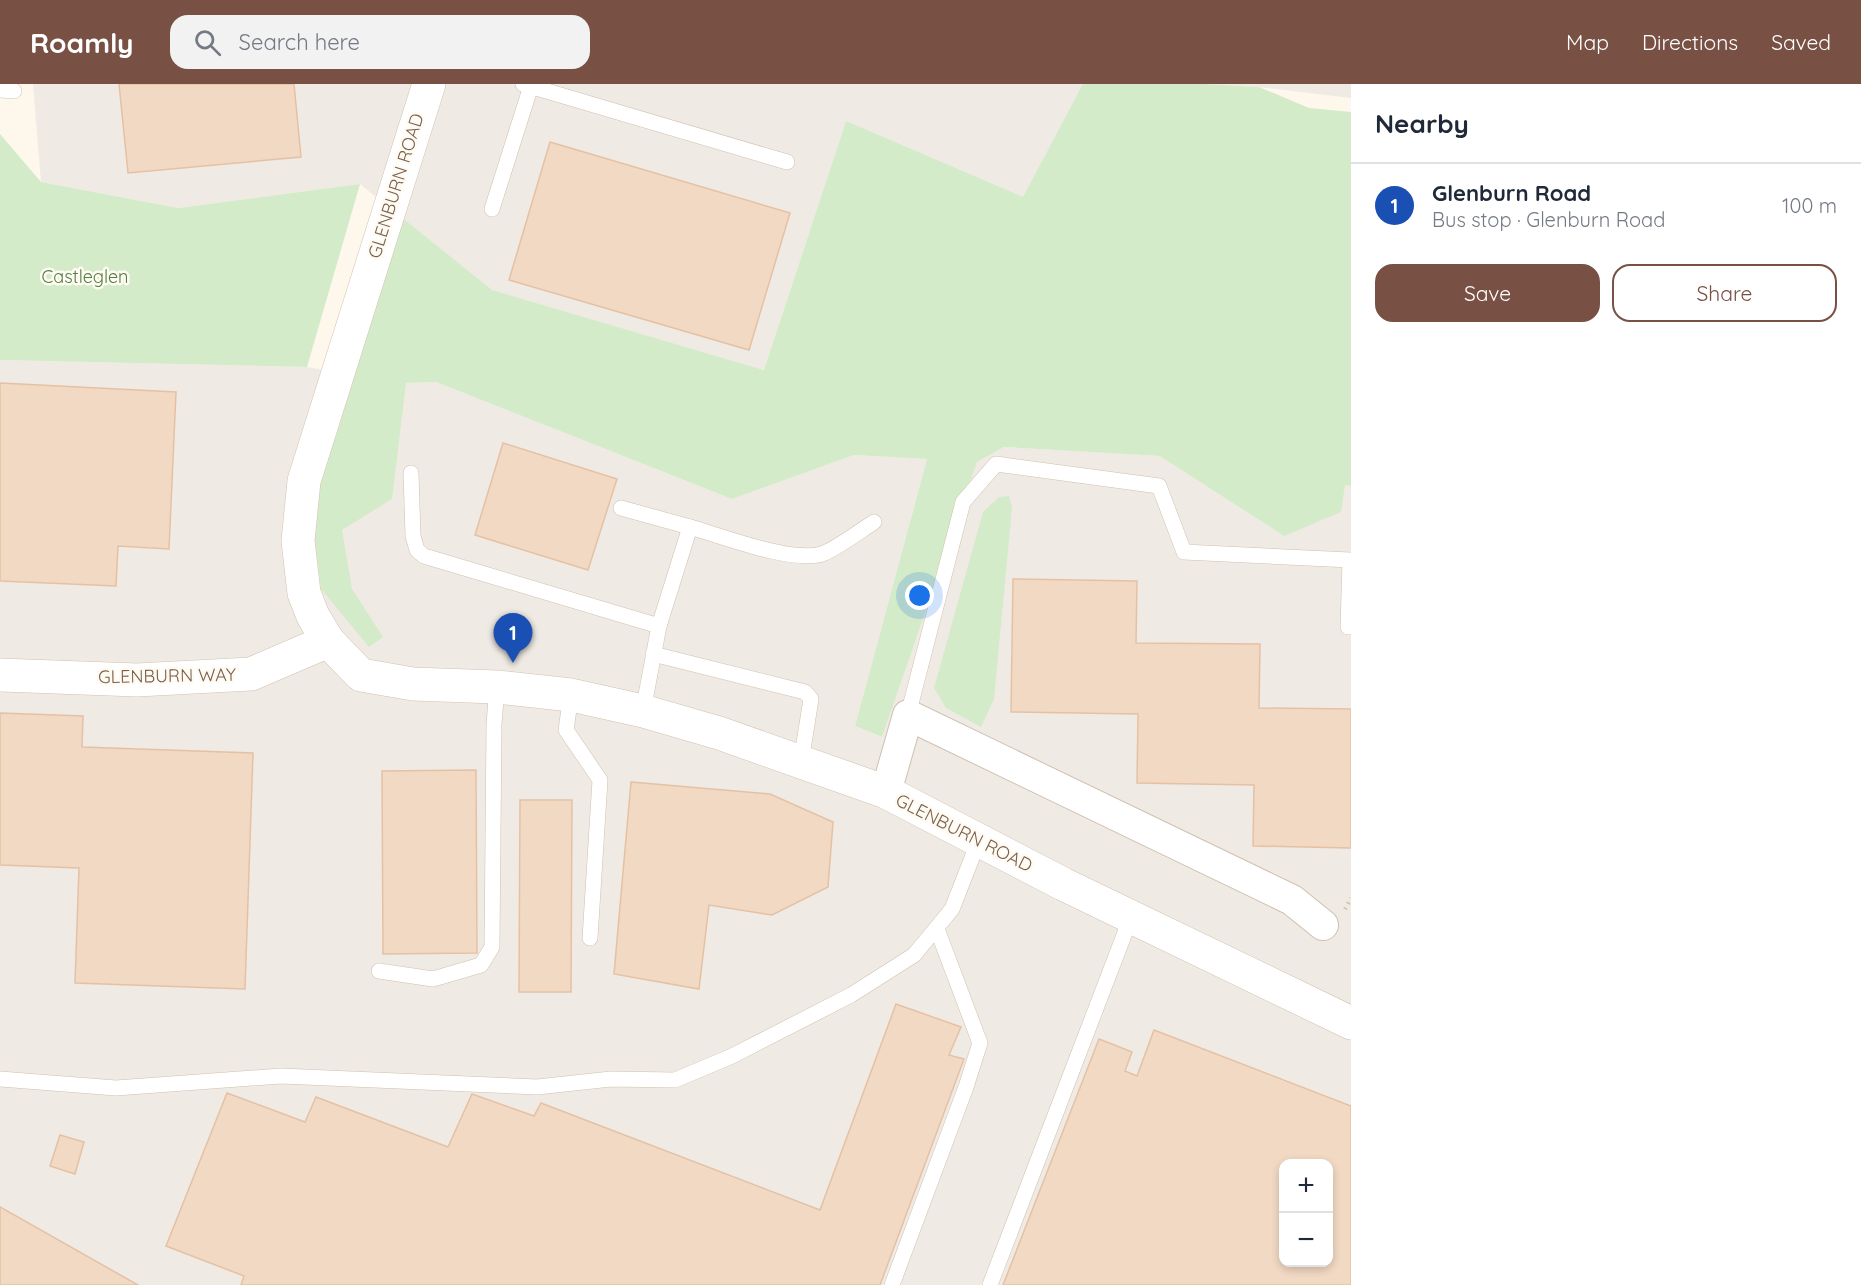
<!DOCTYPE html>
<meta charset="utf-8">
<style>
body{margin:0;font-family:Quicksand,sans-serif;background:#f2f2f3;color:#1f2937}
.controls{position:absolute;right:18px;bottom:18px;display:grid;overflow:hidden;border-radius:12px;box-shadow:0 3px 9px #0003}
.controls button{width:54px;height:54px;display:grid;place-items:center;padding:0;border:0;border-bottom:2px solid #e0e1e3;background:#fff;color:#1f2937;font:30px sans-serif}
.you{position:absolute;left:920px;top:512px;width:21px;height:21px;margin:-15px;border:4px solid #fff;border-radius:50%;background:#1a73e8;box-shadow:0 0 0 9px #1a73e833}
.badge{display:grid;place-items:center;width:39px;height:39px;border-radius:50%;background:#785044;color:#fff;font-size:20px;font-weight:700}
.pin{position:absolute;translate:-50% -50px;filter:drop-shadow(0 2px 3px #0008)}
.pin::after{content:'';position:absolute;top:32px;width:21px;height:18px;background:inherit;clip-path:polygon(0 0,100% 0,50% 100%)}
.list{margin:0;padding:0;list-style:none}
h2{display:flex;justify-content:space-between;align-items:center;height:78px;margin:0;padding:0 24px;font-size:26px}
h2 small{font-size:20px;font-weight:400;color:#747a83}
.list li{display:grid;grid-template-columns:39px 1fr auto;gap:18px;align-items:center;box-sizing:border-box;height:84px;padding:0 24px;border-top:2px solid #e0e1e3}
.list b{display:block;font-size:22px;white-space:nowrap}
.list p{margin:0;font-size:20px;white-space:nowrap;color:#747a83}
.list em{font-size:20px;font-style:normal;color:#747a83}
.actions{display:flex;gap:12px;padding:18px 24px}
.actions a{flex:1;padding:14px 0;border:2px solid #785044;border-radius:18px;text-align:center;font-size:21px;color:#785044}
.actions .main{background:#785044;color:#fff}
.icon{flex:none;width:33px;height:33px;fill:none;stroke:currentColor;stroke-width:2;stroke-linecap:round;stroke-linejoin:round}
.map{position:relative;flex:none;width:1351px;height:1201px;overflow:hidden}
header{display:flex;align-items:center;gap:36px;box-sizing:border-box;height:84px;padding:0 30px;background:#785044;color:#fff}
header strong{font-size:28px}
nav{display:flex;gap:33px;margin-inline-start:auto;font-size:21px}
.search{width:420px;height:54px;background:#f2f2f3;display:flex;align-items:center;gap:15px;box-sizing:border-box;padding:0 21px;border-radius:18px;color:#747a83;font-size:22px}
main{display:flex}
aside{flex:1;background:#fff}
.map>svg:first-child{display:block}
</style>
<header>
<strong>Roamly</strong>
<div class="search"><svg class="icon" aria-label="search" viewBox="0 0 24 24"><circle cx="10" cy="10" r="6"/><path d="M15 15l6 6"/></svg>Search here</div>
<nav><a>Map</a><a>Directions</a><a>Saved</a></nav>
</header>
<main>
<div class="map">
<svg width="1351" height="1201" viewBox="0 0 1351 1201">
<rect width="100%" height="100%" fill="#fdf7ec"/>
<g fill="#efeae4" fill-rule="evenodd">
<polygon points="33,0 1084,0 1033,135 846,37 764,286 491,206 360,100 178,124 41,98"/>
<polygon points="1204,0 1351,0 1351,14 1259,3"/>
<path d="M0,276L307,283L405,299L436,298L732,415L854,371L927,375L855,642L881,653L977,378L1004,363L1161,372L1284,452L1345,401L1351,402V1201H0ZM1284,1080H1328V1178H1284Z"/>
</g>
<g fill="#d4ebc9">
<polygon points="1083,0 1204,0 1259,3 1309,24 1351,28 1351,402 1345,401 1341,428 1284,452 1160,372 1004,363 977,378 882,653 855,642 927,375 854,371 732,415 436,298 406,299 392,415 342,446 352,505 383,553 369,563 321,505 311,422 338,346 400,132 492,206 764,286 846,37 1023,113"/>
<polygon points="0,50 41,98 178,124 360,100 307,283 0,276"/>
<polygon points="1009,412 1012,424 994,615 981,643 946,624 934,604 983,428 999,413"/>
</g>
<g fill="#f2d9c3" stroke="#e5c1a4" stroke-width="1.5" fill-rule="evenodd">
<polygon points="119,0 294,0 301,73 128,89"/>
<polygon points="550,58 790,129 749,266 509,196"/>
<polygon points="0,299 176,308 169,465 118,462 116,502 0,497"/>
<polygon points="503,359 617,395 588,486 475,451"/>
<polygon points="1013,495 1137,497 1136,559 1260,560 1259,624 1351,625 1351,764 1253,762 1254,701 1137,699 1138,630 1011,628"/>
<polygon points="0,629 83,632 82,663 253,669 245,905 75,899 79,784 0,781"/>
<polygon points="476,686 477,869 383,870 382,687"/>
<polygon points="631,698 770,710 833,738 828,803 772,831 709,821 699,905 614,890"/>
<polygon points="520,716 572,716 571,908 519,908"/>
<polygon points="896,920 961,943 949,971 964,975 880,1201 241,1201 244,1192 166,1162 227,1009 305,1038 316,1013 448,1063 472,1010 534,1032 541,1019 820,1126"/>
<path d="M1154,946L1351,1022V1201H1003L1099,955L1132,968L1125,987L1137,992ZM1284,1080H1328V1178H1284Z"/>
<polygon points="60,1051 84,1058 75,1090 50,1082"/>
<polygon points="0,1123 138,1201 0,1201"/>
</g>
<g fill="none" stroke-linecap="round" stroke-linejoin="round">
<g stroke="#d0c0b0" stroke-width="16">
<g id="lane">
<polyline points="523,0 787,78"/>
<polyline points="0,6 14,7"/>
<polyline points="492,125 531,2"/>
<polyline points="411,389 413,452 417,466 424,472 659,542 643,627"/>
<polyline points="621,424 690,443"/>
<path d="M659,542L690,443C722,452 791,479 822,470C836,465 860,447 874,438"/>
<polyline points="653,570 805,608 811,615 801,678"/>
<polyline points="571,611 566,646 600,696 590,854"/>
<polyline points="908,631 963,418 996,380 1159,402 1184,468 1350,476 1348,543"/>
<polyline points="379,887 433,895 481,881 492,863 494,640 497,603"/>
<polyline points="0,995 116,1004 281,992 537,1003 611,995 675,996 732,972 851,911 914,871 952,825 979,756"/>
<polyline points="892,1201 966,1003 980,959 937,845"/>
<polyline points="990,1201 1131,833"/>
</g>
</g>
<g stroke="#d0c0b0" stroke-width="32">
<polyline id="street" points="886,708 908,631 1292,816 1323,841"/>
</g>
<g stroke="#d3c1ae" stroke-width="34">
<g id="secondary">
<polyline points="429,0 304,397 298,457 304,509 313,532 328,557 361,591 413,600 497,603 571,611 643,627 719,649 886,708 1063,800 1351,939"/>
<polyline points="0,591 137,596 251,590 328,557"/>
</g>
</g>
<polyline stroke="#d8bda5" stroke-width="4" stroke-dasharray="1.5 4.5" stroke-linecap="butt" points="1345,825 1351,814"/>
<use href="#lane" stroke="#fff" stroke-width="15"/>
<use href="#street" stroke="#fff" stroke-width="30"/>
<use href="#secondary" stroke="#fff" stroke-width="33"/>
</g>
<g text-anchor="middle" stroke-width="5" stroke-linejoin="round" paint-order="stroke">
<g font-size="18" fill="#79604d" stroke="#fffbf2">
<text transform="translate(396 102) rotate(-73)" y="6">GLENBURN ROAD</text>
<text transform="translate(167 592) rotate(-1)" y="6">GLENBURN WAY</text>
<text transform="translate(964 749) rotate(27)" y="6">GLENBURN ROAD</text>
</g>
<g font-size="18" fill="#527e45" stroke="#fffbf2">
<text x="85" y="199">Castleglen</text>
</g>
</g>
</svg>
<div class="controls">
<button>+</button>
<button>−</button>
</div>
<div class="you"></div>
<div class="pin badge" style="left:513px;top:579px;background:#1a4fb4">1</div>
</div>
<aside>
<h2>Nearby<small></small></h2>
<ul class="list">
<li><span class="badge" style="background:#1a4fb4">1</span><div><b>Glenburn Road</b><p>Bus stop · Glenburn Road</p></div><em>100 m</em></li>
</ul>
<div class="actions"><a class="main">Save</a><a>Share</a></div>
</aside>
</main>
